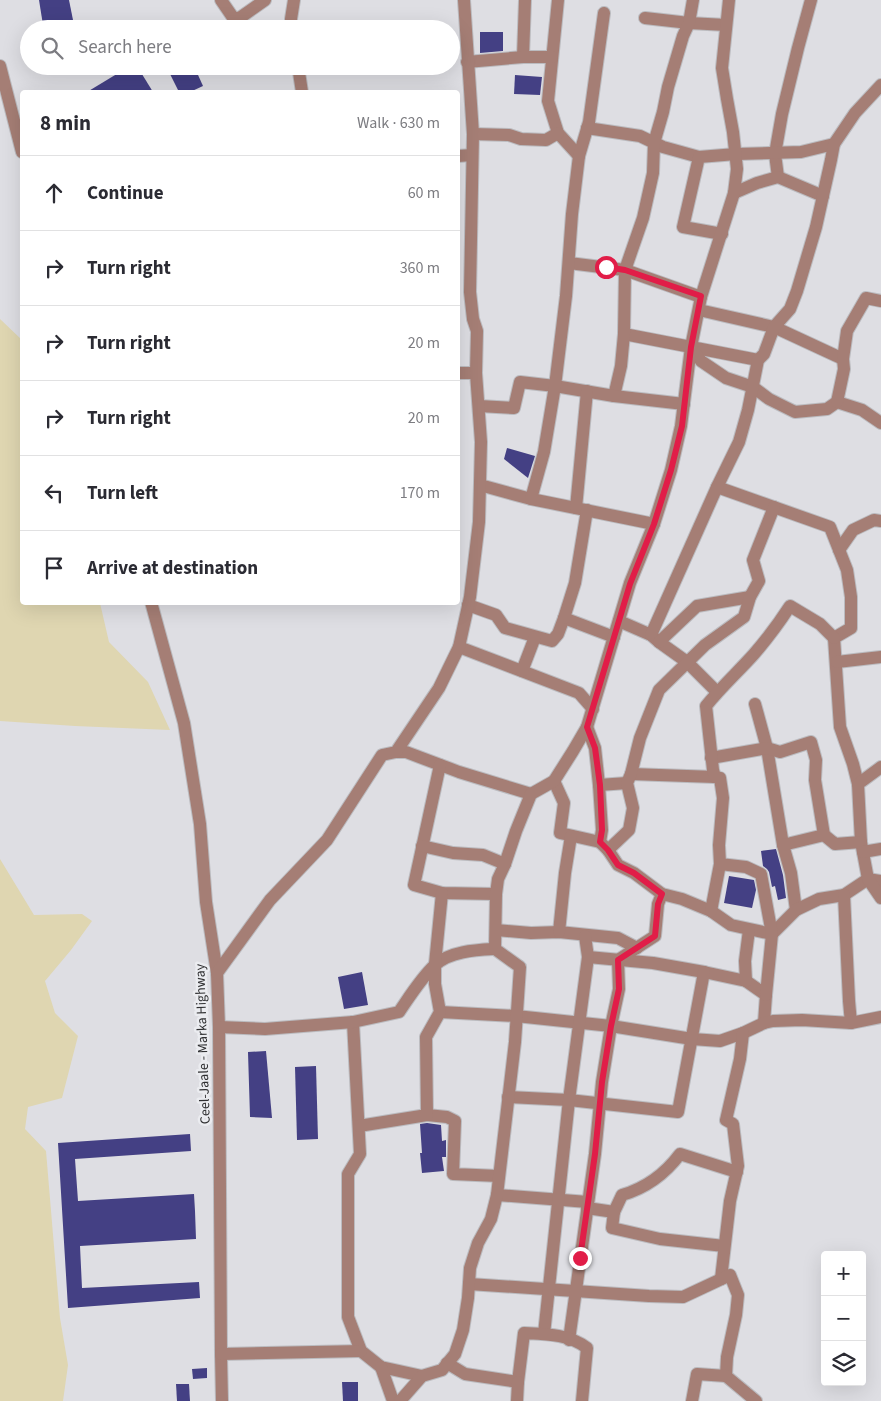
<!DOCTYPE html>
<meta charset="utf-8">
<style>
body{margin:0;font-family:"Source Sans 3",sans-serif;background:#f2f2f3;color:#2b2b33}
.controls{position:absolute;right:15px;bottom:15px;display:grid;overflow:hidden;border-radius:5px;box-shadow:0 5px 20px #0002}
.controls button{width:45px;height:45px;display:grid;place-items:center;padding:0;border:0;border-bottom:1px solid #e1e1e2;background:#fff;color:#2b2b33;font:25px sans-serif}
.stop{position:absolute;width:15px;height:15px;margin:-11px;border:4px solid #e11d48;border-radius:50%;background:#fff}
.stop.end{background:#e11d48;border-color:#fff;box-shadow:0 1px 5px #0008}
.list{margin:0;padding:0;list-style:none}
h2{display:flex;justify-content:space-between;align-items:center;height:65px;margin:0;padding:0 20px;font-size:21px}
h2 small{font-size:16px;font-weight:400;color:#7c7c81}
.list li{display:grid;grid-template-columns:32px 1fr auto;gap:15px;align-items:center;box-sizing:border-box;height:75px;padding:0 20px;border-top:1px solid #e1e1e2}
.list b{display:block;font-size:19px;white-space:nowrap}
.list em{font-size:16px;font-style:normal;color:#7c7c81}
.icon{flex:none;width:28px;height:28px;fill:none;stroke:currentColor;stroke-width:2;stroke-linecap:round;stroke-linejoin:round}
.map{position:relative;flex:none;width:881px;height:1401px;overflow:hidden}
.search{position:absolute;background:#fff;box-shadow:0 5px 20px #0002;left:20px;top:20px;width:440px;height:55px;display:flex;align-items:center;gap:12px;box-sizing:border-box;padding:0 18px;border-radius:28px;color:#7c7c81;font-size:19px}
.panel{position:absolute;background:#fff;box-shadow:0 5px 20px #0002;left:20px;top:90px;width:440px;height:515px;border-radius:5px}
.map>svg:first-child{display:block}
</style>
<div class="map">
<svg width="881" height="1401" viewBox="0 0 881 1401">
<rect width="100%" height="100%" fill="#dedee3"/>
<g fill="#dfd6b1">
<polygon points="0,319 22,340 22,602 100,603 109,642 148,682 170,730 75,726 0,721"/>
<polygon points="0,859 34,915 82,914 92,921 71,950 45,981 55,1013 78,1036 62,1098 28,1107 25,1129 46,1151 60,1318 68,1365 63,1401 0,1401"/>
</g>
<g fill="#444084">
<polygon points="39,0 69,0 73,20 43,25"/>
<polygon points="480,32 503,32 503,51 480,53"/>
<polygon points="130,66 137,66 153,92 87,92"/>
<polygon points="166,66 194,66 203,86 190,92 179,92"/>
<polygon points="515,75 542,77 540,95 514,94"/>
<polygon points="507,448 535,456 528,478 504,459"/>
<polygon points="776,849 783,875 786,898 778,900 775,886 772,887 769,872 767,869 763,866 761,851"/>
<polygon points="729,876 754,880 756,890 752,908 724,903"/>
<polygon points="362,972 368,1005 344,1009 338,977"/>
<polygon points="266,1051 272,1118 250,1117 248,1052"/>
<polygon points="316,1066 318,1139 297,1140 295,1067"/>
<polygon points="427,1123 441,1125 442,1141 446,1140 446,1157 442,1157 444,1171 422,1173 420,1153 422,1153 420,1124"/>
<polygon points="190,1134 191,1151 75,1159 78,1201 194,1194 195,1211 196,1239 80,1246 82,1288 199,1282 200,1298 68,1308 58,1143"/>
<polygon points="207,1368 207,1378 193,1379 192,1369"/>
<polygon points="342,1382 358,1382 358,1401 343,1401"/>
<polygon points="176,1384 189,1384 190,1401 177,1401"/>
</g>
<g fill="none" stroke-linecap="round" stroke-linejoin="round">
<g stroke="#bbbbbf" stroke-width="14">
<g id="minor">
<polyline points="221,0 234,19 241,17 265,0"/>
<polyline points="558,0 548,101 558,133 579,156"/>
<polyline points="645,18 689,23 726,25"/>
<polyline points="292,29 291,19 294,0"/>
<polyline points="523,57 525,0"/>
<polyline points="467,62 523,57 552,57"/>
<polyline points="0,66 22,152"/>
<polyline points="298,66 302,92"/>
<polyline points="587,128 640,136 663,147 699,157"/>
<polyline points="473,134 509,135 521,139 546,140 558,133"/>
<polyline points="458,156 472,155"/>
<polyline points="778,177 775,154 782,114 798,48 811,0"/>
<polyline points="734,193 757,183 778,177 823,196"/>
<polyline points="722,234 683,227 699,157 736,154 801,152 834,144"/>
<polyline points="569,263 625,270 701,297"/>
<polyline points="699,310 774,327 843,359"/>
<polyline points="624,334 758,360"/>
<polyline points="691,347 701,361 726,378 753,387 769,399 795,412 827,409 837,402 862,410 881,423"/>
<polyline points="458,373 476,373"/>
<polyline points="614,396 621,366 624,334 625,270 643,218 653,173 654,143 663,112 668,87 683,36 689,23 693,0"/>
<polyline points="837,402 844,369 843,359 847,331 866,298 881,301"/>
<polyline points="479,406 514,408 520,382 555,386 614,396 684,404"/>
<polyline points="480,485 531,499 654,524"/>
<polyline points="717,487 830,527 847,570 851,597 851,628 834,638 840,727 853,764 858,784"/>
<polyline points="531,499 544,452 555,386 566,296 572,214 579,156 589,122 604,13"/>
<polyline points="576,508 587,391"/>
<polyline points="839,550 853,530 874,520 881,521"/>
<polyline points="151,602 184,723 200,824 206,902 217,973 219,1027 221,1354 222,1401"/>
<polyline points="468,605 496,615 505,628 552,641 558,634 564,618 614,637"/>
<polyline points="564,618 575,583 587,510"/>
<polyline points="619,621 651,635 659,642 687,662 717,692"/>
<polyline points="651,635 717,487 739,442 748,410 758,360 764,354 774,327 790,309 797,291 816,227 831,160 834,144 855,113 881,85"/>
<polyline points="659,642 697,606 750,597"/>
<polyline points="459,647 579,693 593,709"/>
<polyline points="837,662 881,657"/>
<polyline points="522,671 535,637"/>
<polyline points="755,704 767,748 783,845 791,873 796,910"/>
<polyline points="587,727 595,748 599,785 602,830 600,842 608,850 618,865 634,873 662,894 682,899 711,911 731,925 772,934 796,910 819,899 844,895 868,879 881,881"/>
<polyline points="396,752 406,752 459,772 531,794"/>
<polyline points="711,758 767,748 780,752 811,742 816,760 815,780 824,835"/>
<polyline points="440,765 414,885 442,893 496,894"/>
<polyline points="881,767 858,784 861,842 868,879 881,898"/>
<polyline points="631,774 715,777"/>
<polyline points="554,781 564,803 560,833 600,842"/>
<polyline points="599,785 627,783"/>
<polyline points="783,845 824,835 835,844 861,842"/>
<polyline points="422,846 453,853 483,855 505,864"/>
<polyline points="608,850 629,830 633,808 627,783 631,774 640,738 659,690 705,645 744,617 750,597 759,581 753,560 774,507"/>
<polyline points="863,852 881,849"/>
<polyline points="844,895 849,1001 851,1023"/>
<polyline points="711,911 720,864"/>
<polyline points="496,930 531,933 559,932 618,938 637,948"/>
<polyline points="559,932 565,873 571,836"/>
<polyline points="588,957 653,963 704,972 746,981 766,995 764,1023"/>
<polyline points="217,973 270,900 327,840 382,755 396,752 439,688 459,647 470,597 479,522 481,442 476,373 477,331 473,319 470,292 473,134 464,0"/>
<polyline points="746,981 745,961 749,930"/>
<path d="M766,995L772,934L761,874L746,867L720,864L719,845L723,798L720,778L715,777L713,770L706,706C721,687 738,672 754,654C767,639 779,623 790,606L820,624L834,638"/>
<polyline points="440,1012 516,1016 611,1026 692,1039 720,1041 743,1033 764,1023 773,1021 802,1020 851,1023 881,1017"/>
<polyline points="353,1022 360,1154 348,1174 348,1317 361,1351 381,1367 422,1376"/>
<path d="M219,1027L265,1029L353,1022L399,1012C410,996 421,978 435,965C450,951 476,950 495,949"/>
<polyline points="508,1097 569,1100 678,1112 704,972"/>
<polyline points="427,1115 447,1117 455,1121 453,1174 499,1176"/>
<polyline points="359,1126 427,1115 426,1037 440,1012 435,984 435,964 442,893"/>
<polyline points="497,1195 588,1202"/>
<path d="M587,1208L614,1212L622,1195C646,1188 665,1174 680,1154L737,1172"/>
<polyline points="614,1212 612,1228 660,1239 724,1246"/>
<polyline points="721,1279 730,1201 738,1166 733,1124 726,1120 740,1059 743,1033"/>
<polyline points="469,1284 649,1296 683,1297 730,1275 738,1295 736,1315 727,1357 726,1376 756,1401"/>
<polyline points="544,1334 569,1100 588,957 585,936"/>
<polyline points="569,1340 595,1154 602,1082 611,1026 619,989 618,960 655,936 658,904 662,894"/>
<polyline points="221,1354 361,1351"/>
<path d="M447,1363L465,1374L518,1382L524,1333C545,1334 570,1334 587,1348L582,1401"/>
<polyline points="381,1367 393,1401"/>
<polyline points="400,1401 422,1376 442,1370 455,1354 463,1330 468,1298 470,1268 478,1243 491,1219 497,1195 515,1042 520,967 495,949 496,894 498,879 505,864 516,831 531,794 554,781 573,751 587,727 630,583 654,524 671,470 681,426 691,347 701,297 734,193 737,169 733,132 727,99 722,68 729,0"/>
<polyline points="517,1401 518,1382"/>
<polyline points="692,1401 697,1374 726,1376"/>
</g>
</g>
<use href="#minor" stroke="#a57e75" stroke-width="12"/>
</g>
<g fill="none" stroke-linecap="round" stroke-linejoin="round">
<polyline stroke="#e11d48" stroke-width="6" points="580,1258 595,1154 602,1082 611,1026 619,989 618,960 655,936 658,904 662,894 634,873 618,865 608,850 600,842 602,830 600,785 595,748 587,727 630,584 654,524 671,470 682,426 691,347 701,296 625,270 606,267"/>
</g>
<g text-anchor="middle" stroke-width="5" stroke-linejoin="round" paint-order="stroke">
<g font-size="14" fill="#2f2f31" stroke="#ebecf0">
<text transform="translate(202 1044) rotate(-92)" y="5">Ceel-Jaale - Marka Highway</text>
</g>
</g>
</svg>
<div class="controls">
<button>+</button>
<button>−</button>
<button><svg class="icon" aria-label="layers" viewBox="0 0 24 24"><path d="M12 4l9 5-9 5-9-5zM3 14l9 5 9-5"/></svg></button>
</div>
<div class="stop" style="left:606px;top:267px"></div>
<div class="stop end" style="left:580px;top:1258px"></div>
<div class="search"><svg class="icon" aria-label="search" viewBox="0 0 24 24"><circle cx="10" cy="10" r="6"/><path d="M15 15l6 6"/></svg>Search here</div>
<section class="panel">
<h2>8 min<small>Walk · 630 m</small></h2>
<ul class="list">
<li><svg class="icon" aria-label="ahead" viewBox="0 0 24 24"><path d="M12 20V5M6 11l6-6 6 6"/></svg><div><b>Continue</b></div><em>60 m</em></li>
<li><svg class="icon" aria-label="right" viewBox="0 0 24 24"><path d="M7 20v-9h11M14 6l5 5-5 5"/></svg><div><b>Turn right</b></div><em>360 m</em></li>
<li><svg class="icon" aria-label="right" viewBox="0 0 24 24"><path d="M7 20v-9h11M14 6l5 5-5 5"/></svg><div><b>Turn right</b></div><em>20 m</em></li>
<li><svg class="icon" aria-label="right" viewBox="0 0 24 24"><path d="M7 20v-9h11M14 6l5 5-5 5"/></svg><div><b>Turn right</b></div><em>20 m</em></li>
<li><svg class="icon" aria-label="left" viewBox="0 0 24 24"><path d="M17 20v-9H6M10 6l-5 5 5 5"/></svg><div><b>Turn left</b></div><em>170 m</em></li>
<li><svg class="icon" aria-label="arrive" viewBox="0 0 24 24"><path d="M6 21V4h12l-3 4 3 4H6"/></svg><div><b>Arrive at destination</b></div></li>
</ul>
</section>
</div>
